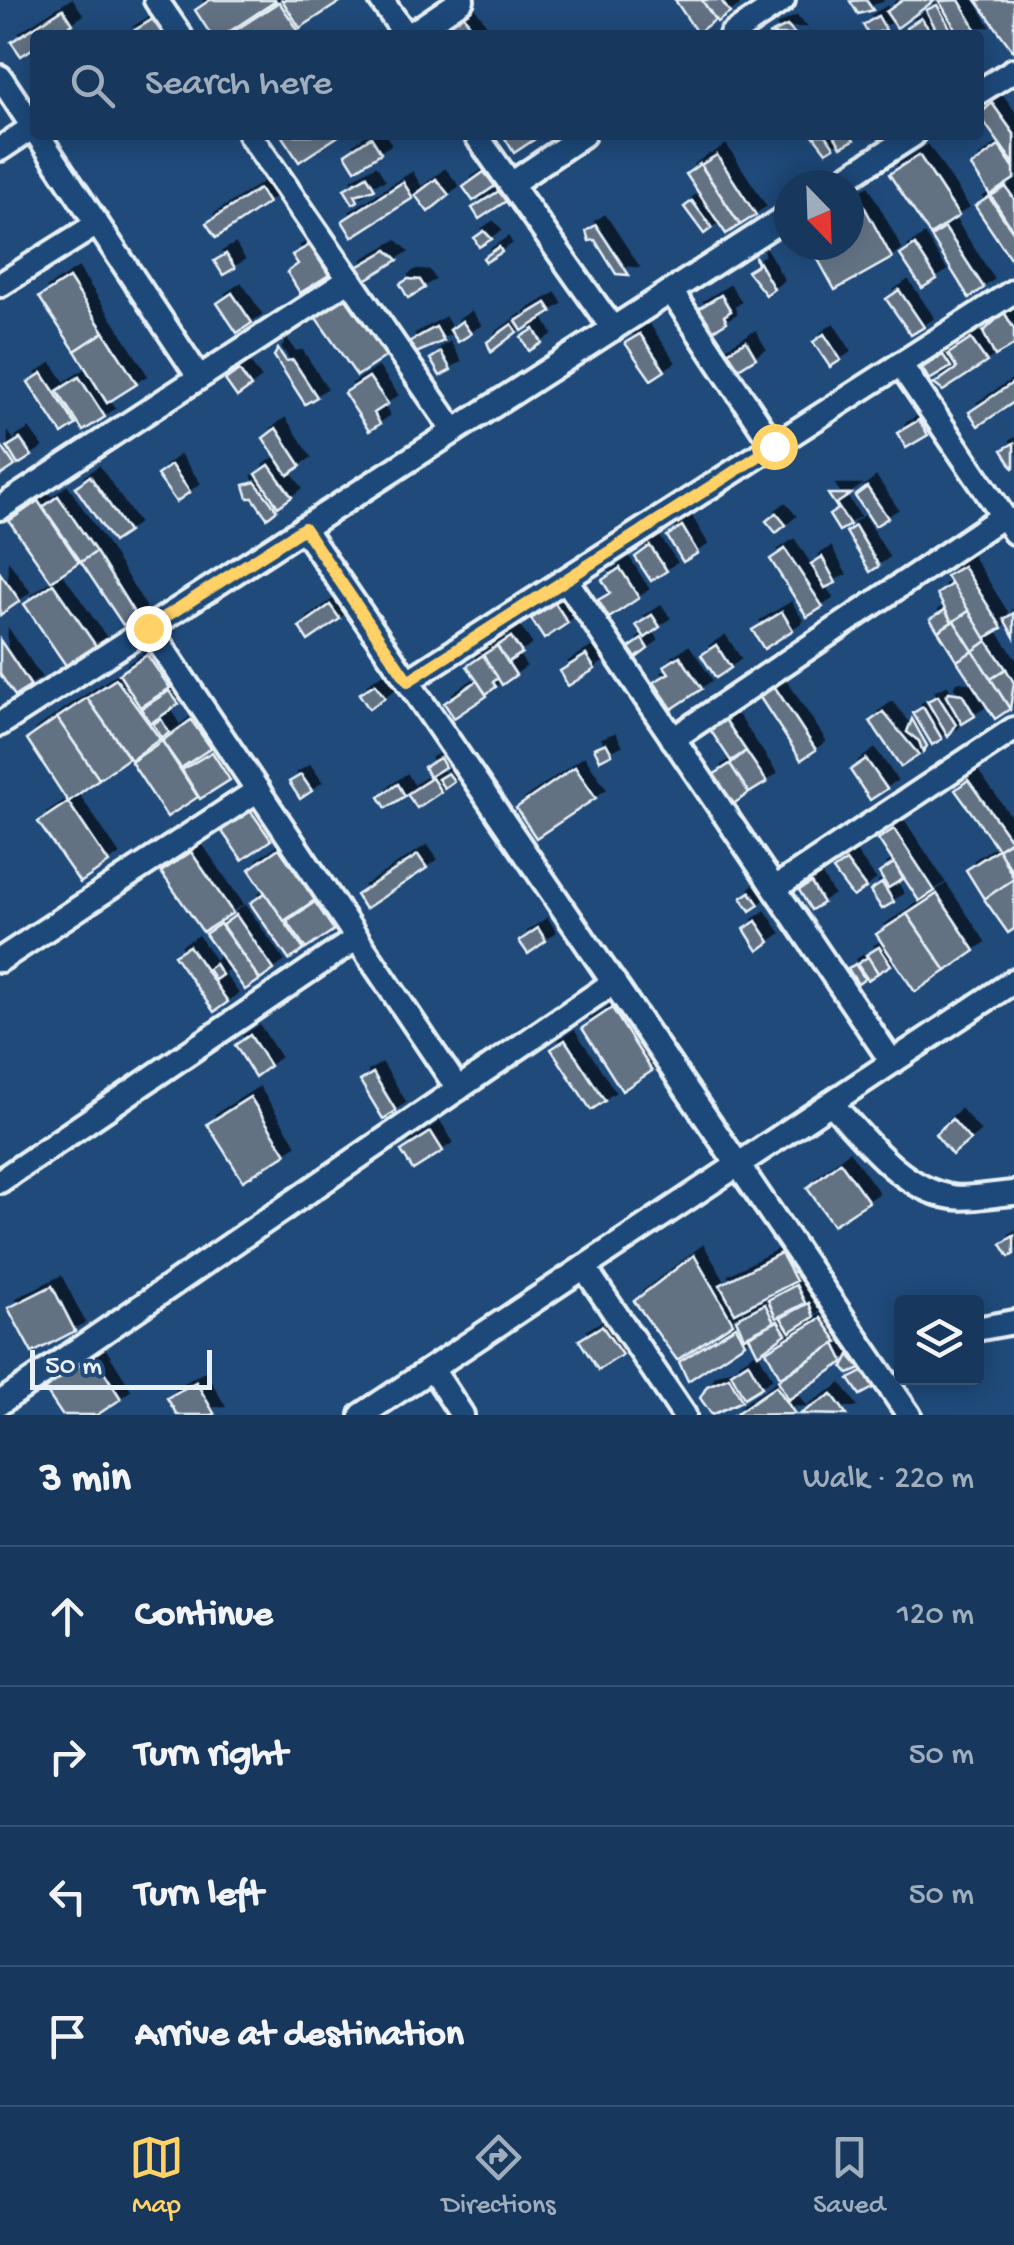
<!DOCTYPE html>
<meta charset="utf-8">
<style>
body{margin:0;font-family:"Gochi Hand",sans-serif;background:#244365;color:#f1f3f6}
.controls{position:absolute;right:30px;bottom:30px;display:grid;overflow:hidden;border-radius:10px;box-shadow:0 5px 25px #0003}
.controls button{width:90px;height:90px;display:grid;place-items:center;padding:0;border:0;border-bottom:2px solid #365272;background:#17385c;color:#f1f3f6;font:50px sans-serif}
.compass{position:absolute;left:774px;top:170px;width:90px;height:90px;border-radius:50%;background:#17385c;box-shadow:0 5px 25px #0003;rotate:157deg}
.scale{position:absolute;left:30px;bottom:25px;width:182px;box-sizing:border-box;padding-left:10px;border:5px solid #e8f1f8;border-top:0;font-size:28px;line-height:35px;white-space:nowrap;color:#e8f1f8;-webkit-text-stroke:8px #1f4a7a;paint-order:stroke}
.stop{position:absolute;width:30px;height:30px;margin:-22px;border:8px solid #ffd166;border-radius:50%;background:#fff}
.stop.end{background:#ffd166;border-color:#fff;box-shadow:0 2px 10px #0008}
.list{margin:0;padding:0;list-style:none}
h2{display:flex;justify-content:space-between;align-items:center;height:130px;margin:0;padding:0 40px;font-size:42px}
h2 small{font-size:32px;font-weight:400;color:#9eacbb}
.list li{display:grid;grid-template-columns:65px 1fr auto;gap:30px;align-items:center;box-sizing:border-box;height:140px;padding:0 40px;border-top:2px solid #365272}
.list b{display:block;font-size:38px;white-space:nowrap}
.list em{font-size:32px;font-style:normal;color:#9eacbb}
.icon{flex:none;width:55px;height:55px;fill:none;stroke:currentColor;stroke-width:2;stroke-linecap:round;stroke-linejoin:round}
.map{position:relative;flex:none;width:1014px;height:1415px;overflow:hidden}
.search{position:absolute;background:#17385c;box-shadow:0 5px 25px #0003;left:30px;right:30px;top:30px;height:110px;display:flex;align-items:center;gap:25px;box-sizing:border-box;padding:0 35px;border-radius:10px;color:#9eacbb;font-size:38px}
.sheet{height:690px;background:#17385c}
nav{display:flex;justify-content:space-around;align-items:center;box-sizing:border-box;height:140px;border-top:2px solid #365272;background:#17385c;font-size:28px;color:#9eacbb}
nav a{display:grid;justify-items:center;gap:5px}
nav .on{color:#ffd166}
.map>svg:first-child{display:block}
</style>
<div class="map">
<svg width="1014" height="1415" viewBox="0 0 1014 1415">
<defs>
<filter id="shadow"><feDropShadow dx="9" dy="-9" stdDeviation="0" flood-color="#0009"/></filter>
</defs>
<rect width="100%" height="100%" fill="#1f4a7a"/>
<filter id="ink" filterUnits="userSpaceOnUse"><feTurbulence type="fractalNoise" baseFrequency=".01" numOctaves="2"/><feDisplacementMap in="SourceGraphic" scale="20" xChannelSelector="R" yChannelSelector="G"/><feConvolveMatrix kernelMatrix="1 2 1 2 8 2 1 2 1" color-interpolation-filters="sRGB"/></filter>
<g filter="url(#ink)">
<g fill="#637283" stroke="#e8f1f8" stroke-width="2.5" filter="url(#shadow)">
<polygon points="210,0 275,0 276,1 224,35 211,35 195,10"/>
<polygon points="282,0 343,0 300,28"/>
<polygon points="675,0 702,0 715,20 697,33"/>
<polygon points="702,0 721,0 730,13 717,22"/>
<polygon points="866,0 873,10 858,14 850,1"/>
<polygon points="903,0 935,0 897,28 886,12"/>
<polygon points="959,0 979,35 959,35 939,1"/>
<polygon points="976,0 1014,0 1014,50 1013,51"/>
<polygon points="279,2 298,30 290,35 228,35"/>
<polygon points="937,5 954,35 939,35 926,10"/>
<polygon points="63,9 73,24 55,35 35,35 35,47 21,56 11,42"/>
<polygon points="462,13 477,35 431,35 431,34"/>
<polygon points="158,16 167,30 158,35 127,35"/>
<polygon points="878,16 886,30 869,35 863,25"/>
<polygon points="921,18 933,35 911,35 906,28"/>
<polygon points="787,26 796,35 768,35"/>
<polygon points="992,103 1014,134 1014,164 979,115"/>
<polygon points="281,135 340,135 299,162"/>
<polygon points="503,135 541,135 514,153"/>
<polygon points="813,135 826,135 834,147 826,152"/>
<polygon points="834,135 851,135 854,140 841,147"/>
<polygon points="371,137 381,153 355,170 345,154"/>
<polygon points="999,146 1014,168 1014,179 990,195 971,166"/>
<polygon points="717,155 756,215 740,225 701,165"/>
<polygon points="919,155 959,216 930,235 889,174"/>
<polygon points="700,164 740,225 726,234 686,174"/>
<polygon points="484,172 495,186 473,201 463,187"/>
<polygon points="367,176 375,189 355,195 358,201 353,204 344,189"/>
<polygon points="436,179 449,195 428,212 415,195"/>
<polygon points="403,182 413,198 352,237 342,221"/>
<polygon points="1006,187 1014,199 1014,232 991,196"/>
<polygon points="504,188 511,198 479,219 472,208"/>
<polygon points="259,189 268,203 216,238 206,223"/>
<polygon points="859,197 892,258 835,290 810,245 849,245 849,203"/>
<polygon points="989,197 1014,233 1014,264 975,206"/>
<polygon points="692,201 712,228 704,234 684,207"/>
<polygon points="596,225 629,275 616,274 595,240 589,241 586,231"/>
<polygon points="945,228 984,288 969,298 931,237"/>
<polygon points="484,231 492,239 479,247 474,238"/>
<polygon points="310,245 329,275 300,293 287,272 298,264 292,255"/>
<polygon points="915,245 937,279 922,288 900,255"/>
<polygon points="499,247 502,252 486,262 483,258"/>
<polygon points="387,250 398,260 362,282 354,269"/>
<polygon points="226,254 235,268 223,275 214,261"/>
<polygon points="755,256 774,289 766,295 747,271 757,265"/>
<polygon points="69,278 104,332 75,351 39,297"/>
<polygon points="408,279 420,280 425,288 408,298 400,284"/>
<polygon points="899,290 924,327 911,335 886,299"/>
<polygon points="232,293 252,323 237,333 217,303"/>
<polygon points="343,295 387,356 357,376 314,315"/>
<polygon points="721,295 731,311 724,316 727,322 709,333 695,311"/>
<polygon points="546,303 552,312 522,331 516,321"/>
<polygon points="1004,312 1014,329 1014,345 995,356 983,332"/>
<polygon points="462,321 471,334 458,342 450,330"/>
<polygon points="512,324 517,332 491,352 487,342"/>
<polygon points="436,327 444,341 414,354 407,343"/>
<polygon points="534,329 542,343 529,351 521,337"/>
<polygon points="104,332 137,384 107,403 75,351"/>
<polygon points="640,334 665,371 651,380 625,343"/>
<polygon points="824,334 841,360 830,367 813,342"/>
<polygon points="971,339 987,362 943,391 934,384 957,368 948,354"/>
<polygon points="746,341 756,358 729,375 719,357"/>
<polygon points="278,349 286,361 293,360 317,397 305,404 274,356"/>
<polygon points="441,352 451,370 440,376 430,359"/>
<polygon points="943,355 951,367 929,380 922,368"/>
<polygon points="239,370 251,387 237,397 225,380"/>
<polygon points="42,373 76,425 62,434 28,382"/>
<polygon points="79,377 105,417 83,431 57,391"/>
<polygon points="369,377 388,404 374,413 380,424 369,431 344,393"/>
<polygon points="1014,382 1014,402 978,426 969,412"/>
<polygon points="919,420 928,435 906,448 897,433"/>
<polygon points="276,428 301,466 288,475 263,438"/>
<polygon points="20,439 32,456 18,465 7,447"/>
<polygon points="1014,443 1014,467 1013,468 1002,450"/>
<polygon points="0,444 15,466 0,476"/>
<polygon points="171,465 190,492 176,502 157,475"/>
<polygon points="269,465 292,497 278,507 256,474"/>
<polygon points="90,476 128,532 113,542 75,487"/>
<polygon points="255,482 277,510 267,518 253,498 248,498 244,485"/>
<polygon points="867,487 888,518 875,526 855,496"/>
<polygon points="828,494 851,494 836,504 850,525 839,531 829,515 838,509"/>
<polygon points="58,496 96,552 81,562 43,507"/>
<polygon points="38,501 79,562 51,581 9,521"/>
<polygon points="776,513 786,525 776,533 766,521"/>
<polygon points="682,526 698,553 683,562 667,536"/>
<polygon points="855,526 879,566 870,572 846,532"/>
<polygon points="650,546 667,571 651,581 635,557"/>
<polygon points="785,549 823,607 807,617 770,559"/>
<polygon points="96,552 136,616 123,625 81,562"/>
<polygon points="822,557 836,583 825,588 811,564"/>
<polygon points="963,566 1002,628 985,638 946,576"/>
<polygon points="620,568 639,598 609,618 598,600 610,593 602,580"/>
<polygon points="0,573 20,601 0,615"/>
<polygon points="53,584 96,646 67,667 24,604"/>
<polygon points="952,584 969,611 952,622 937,594"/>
<polygon points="555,603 568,623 544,639 531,619"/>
<polygon points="330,605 340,619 308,641 299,627"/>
<polygon points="945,610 952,622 938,631 930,619"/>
<polygon points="969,611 987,641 973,651 954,621"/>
<polygon points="782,612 793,630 764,649 752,630"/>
<polygon points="1014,613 1014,637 1004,619"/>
<polygon points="652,615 660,627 645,638 636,625"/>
<polygon points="954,621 973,651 957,661 938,631"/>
<polygon points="511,637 522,653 508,662 497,646"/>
<polygon points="642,639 648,649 636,658 629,648"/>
<polygon points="0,640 31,686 15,696 0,674"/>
<polygon points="987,641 1006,669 991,679 973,651"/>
<polygon points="716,645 731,668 716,678 701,655"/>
<polygon points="497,646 516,675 502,685 483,655"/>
<polygon points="973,651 1010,709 995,719 957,661"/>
<polygon points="147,655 170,688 140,707 119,674"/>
<polygon points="483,655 498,678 493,682 496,687 486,694 467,666"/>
<polygon points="586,655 595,669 568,686 560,671"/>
<polygon points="680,656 702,689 672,709 654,682 669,673 664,666"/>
<polygon points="1006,669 1014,683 1010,709 991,679"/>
<polygon points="116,679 160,739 131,760 87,698"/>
<polygon points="477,681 487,696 454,718 444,703"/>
<polygon points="375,684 385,698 369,709 359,694"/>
<polygon points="774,686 816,750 801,760 759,696"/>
<polygon points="169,691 179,704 151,723 141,709"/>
<polygon points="949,692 962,694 975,716 962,724 946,696"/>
<polygon points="938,696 956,725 948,737 927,701"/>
<polygon points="87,698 129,758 99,779 57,718"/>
<polygon points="923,707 942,739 932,745 913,713"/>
<polygon points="883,712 919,755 901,767 870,721"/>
<polygon points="57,718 99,779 68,802 27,739"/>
<polygon points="724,718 746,751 731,761 709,728"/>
<polygon points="161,719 169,733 162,738 153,724"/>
<polygon points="912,719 927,746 923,752 919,741 907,732"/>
<polygon points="191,720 211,748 181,768 162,741"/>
<polygon points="162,741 198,797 167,817 131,762"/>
<polygon points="606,743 612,754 600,760 594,748"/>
<polygon points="746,751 767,782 749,793 730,764"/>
<polygon points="212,752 230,780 200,799 182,770"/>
<polygon points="440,758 445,767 429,777 424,767"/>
<polygon points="866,759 887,789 870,800 850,770"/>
<polygon points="730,764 749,793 732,805 713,775"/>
<polygon points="575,767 596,798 536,838 516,808"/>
<polygon points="448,773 454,781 444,788 438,779"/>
<polygon points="301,775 312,791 300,799 289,782"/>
<polygon points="432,778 441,792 417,808 407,794"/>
<polygon points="968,780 1011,840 998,849 955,790"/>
<polygon points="398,784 405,796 386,808 379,797"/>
<polygon points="68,802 109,863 80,883 38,822"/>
<polygon points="250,810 271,840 242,860 221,830"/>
<polygon points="894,829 935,891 919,901 878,839"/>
<polygon points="1014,839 1014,874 998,849"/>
<polygon points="279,848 315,900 284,921 249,869"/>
<polygon points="998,849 1014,879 984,899 966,870"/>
<polygon points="191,852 233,913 203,932 161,872"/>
<polygon points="418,855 427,868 365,909 356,895"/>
<polygon points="846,861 866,888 853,897 833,870"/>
<polygon points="894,863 903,879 888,888 879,873"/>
<polygon points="1014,879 1014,929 1008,933 984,899"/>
<polygon points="811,883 823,903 811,910 799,890"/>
<polygon points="882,883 894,902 882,909 870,891"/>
<polygon points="750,892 759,905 750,911 741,898"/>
<polygon points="265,893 304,950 289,960 250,903"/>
<polygon points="937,894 975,951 946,971 907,914"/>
<polygon points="315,902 334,930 306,949 287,921"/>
<polygon points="907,914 946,971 915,992 876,934"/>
<polygon points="236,915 274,970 260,980 222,925"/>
<polygon points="756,921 770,942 758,951 744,929"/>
<polygon points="220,924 260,980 245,990 205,934"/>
<polygon points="538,928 546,941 528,954 519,941"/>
<polygon points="189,946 228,1002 214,1012 174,955"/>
<polygon points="879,947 891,965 878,973 866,955"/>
<polygon points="868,957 878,973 868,980 857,964"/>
<polygon points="215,964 222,975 215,980 208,969"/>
<polygon points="855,964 865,979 858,984 848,969"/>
<polygon points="612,1008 652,1071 622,1091 582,1028"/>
<polygon points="250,1035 270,1066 255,1077 235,1045"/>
<polygon points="565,1040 605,1101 591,1110 551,1049"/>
<polygon points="373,1073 396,1111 383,1119 360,1081"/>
<polygon points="250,1097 286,1154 243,1181 207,1124"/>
<polygon points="952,1119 970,1140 952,1155 935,1134"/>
<polygon points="431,1132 443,1151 413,1170 401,1151"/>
<polygon points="840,1162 869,1202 833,1225 807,1188"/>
<polygon points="1014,1236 1014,1254 1009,1257 1001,1244"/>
<polygon points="781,1253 796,1281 735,1313 720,1285"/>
<polygon points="694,1255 733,1323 677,1360 634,1301"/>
<polygon points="796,1285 805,1303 776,1318 768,1300"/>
<polygon points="52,1286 75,1331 32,1353 8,1308"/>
<polygon points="809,1303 814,1317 790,1332 781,1318"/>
<polygon points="765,1304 774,1322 744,1337 736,1319"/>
<polygon points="821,1318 838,1342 780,1377 766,1351"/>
<polygon points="778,1321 786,1334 758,1354 749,1336"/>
<polygon points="602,1326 622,1355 598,1370 579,1340"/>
<polygon points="736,1326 745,1343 688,1381 679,1362"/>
<polygon points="835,1344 844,1362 788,1400 778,1380"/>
<polygon points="92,1353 121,1399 97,1415 62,1415 42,1385"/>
<polygon points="849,1355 861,1369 849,1374 843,1367"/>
<polygon points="748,1362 762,1387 744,1398 731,1373"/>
<polygon points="869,1369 877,1386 860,1395 849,1379"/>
<polygon points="729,1377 742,1401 712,1415 700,1398 707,1386"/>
<polygon points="196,1382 215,1415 177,1415 167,1398"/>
<polygon points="776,1386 795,1414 734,1415"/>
<polygon points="832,1394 847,1415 800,1414"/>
</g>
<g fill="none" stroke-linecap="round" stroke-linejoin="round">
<g stroke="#e8f1f8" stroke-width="30">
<g id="street">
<polyline points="156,0 180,35"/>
<polyline points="381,0 406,35"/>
<polyline points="410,35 462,0"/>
<polyline points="731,35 783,0"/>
<polyline points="0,77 35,130"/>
<polyline points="979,92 1014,70"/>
<polyline points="38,135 199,377"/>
<polyline points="250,135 454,431"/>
<polyline points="476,135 613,329"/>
<polyline points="0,149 33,127"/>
<polyline points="511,184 583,135"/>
<polyline points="835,185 913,135"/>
<polyline points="0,285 97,224"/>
<polyline points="671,291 774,446"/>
<polyline points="900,364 1014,532"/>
<polyline points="0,508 350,279"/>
<polyline points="303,528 909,1415"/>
<polyline points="566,580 892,1062"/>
<polyline points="149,628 458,1089"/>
<polyline points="408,681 1014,291"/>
<polyline points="0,724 789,215"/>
<polyline points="673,739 1003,516"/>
<polyline points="775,888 1014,729"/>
<polyline points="0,960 258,790"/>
<path d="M831,1103C864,1138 901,1189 952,1197C970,1200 995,1194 1014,1193"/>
<polyline points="0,1181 357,938"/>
<polyline points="584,1267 684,1415"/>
<polyline points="976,1329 1014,1322"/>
<polyline points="432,1369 462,1415"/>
<polyline points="0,1403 614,982"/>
<polyline points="362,1415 1014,981"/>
</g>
</g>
<use href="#street" stroke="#1f4a7a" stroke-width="22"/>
</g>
</g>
<g fill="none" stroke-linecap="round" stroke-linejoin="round" filter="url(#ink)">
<polyline stroke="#ffd166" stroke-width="12" points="148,628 304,528 408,681 774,446"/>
</g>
</svg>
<div class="controls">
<button><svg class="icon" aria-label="layers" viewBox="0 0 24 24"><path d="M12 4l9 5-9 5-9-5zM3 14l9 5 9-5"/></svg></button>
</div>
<svg class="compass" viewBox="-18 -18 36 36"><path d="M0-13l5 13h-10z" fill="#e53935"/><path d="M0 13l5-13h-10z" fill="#9eacbb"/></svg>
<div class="scale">50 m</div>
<div class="stop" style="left:774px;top:446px"></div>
<div class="stop end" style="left:148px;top:628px"></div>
<div class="search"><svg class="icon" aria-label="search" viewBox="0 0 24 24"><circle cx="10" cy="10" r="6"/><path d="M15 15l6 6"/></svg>Search here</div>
</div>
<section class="sheet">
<h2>3 min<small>Walk · 220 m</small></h2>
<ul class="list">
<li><svg class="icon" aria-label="ahead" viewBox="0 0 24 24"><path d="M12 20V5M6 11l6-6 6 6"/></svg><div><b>Continue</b></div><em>120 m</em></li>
<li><svg class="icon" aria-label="right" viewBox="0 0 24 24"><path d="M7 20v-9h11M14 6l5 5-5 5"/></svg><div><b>Turn right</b></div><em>50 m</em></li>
<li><svg class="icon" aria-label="left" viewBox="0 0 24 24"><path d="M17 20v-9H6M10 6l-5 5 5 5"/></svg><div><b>Turn left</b></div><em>50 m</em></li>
<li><svg class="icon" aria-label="arrive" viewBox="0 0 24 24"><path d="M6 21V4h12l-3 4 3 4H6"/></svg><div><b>Arrive at destination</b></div></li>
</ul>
</section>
<nav>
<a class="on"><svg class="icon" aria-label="map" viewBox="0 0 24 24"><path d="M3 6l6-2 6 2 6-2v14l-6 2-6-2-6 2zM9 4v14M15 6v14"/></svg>Map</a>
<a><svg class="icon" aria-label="directions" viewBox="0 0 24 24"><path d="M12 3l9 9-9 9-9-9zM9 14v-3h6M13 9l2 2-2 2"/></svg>Directions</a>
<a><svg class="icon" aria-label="saved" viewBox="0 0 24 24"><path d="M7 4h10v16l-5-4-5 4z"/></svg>Saved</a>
</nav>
